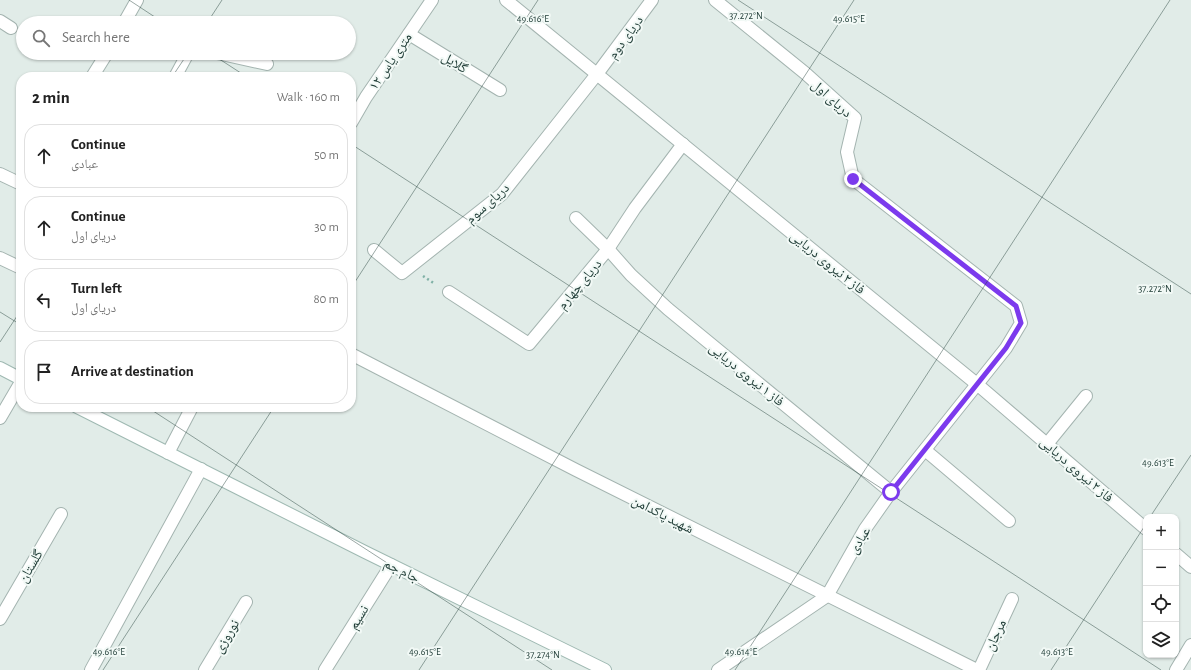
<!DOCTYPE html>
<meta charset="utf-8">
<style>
body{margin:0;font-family:"Alegreya Sans","Noto Naskh Arabic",sans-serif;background:#f2f2f2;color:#222}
.controls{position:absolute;right:12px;bottom:12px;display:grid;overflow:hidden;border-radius:8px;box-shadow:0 1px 3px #0004}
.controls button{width:36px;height:36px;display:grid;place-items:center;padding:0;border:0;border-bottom:1px solid #e0e0e0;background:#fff;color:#222;font:20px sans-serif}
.stop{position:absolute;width:12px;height:12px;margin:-9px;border:3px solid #7c3aed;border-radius:50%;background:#fff}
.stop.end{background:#7c3aed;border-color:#fff;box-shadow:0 1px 4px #0008}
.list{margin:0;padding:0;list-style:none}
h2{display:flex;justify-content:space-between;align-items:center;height:52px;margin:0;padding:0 16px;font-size:17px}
h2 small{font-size:13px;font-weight:400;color:#767676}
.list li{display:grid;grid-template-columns:26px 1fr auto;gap:12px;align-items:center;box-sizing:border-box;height:64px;margin:0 8px 8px;padding:0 8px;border:1px solid #e0e0e0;border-radius:16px}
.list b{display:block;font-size:15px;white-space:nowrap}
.list p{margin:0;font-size:13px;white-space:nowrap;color:#767676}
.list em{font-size:13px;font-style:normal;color:#767676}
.icon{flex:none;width:22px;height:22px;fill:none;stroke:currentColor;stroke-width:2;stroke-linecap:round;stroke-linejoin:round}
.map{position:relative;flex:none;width:1191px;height:670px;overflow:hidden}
.search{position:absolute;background:#fff;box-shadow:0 1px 3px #0004;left:16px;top:16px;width:340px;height:44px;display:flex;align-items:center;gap:10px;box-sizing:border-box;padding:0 14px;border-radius:22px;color:#767676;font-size:15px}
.panel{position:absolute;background:#fff;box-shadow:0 1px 3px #0004;left:16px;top:72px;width:340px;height:340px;border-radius:16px}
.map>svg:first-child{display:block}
</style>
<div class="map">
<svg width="1191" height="670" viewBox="0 0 1191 670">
<rect width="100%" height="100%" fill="#e1ece8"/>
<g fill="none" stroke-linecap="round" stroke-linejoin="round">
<g stroke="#a4b4b0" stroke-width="14">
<g id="street">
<polyline points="506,0 978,385 1146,529"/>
<polyline points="715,0 805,73 855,118 847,152 853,179 1016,306 1021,323 1006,348 891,492 865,529 827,596 718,670"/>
<polyline points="0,21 11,28"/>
<polyline points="124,23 137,0"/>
<polyline points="409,34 500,90"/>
<polyline points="217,53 267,64"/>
<polyline points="92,77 107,53"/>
<polyline points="175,77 188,53"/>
<polyline points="351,123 366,97 432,0"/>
<polyline points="0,174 21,184"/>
<polyline points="576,218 608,249 631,275 668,309 891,492"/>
<polyline points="374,250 402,273 502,194 597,74 652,0"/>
<polyline points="0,258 21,268"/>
<polyline points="449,292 529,344 608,249 635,208 683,144"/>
<polyline points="351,354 576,470 977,670"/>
<polyline points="0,418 21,382"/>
<polyline points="1047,444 1086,396"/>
<polyline points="925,450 1009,521"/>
<polyline points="168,453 192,407"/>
<polyline points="1176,554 1191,567"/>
<polyline points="0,619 61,514"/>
<polyline points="91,670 201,469"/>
<polyline points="205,670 246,602"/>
<polyline points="325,670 391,565"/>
<polyline points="979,670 1012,599"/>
<polyline points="1176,670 1191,645"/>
</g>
</g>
<g stroke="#9fb9b2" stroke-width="14">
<g id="secondary">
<polyline points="0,368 21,379"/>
<polyline points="77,407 365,552 605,670"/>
</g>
</g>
<polyline stroke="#80b1a6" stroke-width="2.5" stroke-dasharray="2 3" stroke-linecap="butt" points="423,276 435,284"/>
<use href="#street" stroke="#fff" stroke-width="12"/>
<use href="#secondary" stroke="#fff" stroke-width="12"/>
</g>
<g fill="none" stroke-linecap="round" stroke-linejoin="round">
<polyline stroke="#7c3aed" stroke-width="5" points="853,179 1016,306 1021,323 1006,348 891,492"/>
</g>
<path fill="none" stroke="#213e38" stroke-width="1" stroke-opacity="0.45" d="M129,0L164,23M738,0L1191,294M207,23L222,0M210,53L247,77M172,77L188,53M351,144L1161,670M351,288L538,0M0,312L21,325M0,342L21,310M147,407L552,670M1150,517L1191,455M103,670L274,407M419,670L854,0M735,670L1170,0M1051,670L1146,524"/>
<g text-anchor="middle" stroke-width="4" stroke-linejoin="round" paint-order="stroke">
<g font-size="14" fill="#213e38" stroke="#f2f9f6">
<text transform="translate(625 37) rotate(-54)" y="5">دریای دوم</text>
<text transform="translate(390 61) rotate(-56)" y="5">۱۲ متری یاس</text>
<text transform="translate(455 62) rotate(32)" y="5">گلایل</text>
<text transform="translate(832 98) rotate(42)" y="5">دریای اول</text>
<text transform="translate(487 203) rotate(-42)" y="5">دریای سوم</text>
<text transform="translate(828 262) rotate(39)" y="5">فاز ۲ نیروی دریایی</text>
<text transform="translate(579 284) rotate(-50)" y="5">دریای چهارم</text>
<text transform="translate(747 374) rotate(39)" y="5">فاز ۱ نیروی دریایی</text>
<text transform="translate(1077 469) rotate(41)" y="5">فاز ۲ نیروی دریایی</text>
<text transform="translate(663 514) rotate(27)" y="5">شهید پاکدامن</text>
<text transform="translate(859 540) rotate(-59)" y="5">عبادی</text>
<text transform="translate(30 566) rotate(-60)" y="5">گلستان</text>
<text transform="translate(402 570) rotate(26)" y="5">جام جم</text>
<text transform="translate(358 617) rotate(-58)" y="5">نسیم</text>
<text transform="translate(995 635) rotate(-65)" y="5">مرجان</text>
<text transform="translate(226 636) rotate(-59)" y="5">نوروزی</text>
</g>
</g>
<g font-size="10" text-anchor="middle" fill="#213e38" stroke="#f2f9f6" stroke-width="4" stroke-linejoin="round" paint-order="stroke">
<text x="746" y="19">37.272°N</text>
<text x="533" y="22">49.616°E</text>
<text x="849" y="22">49.615°E</text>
<text x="1155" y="292">37.272°N</text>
<text x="1158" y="466">49.613°E</text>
<text x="109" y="655">49.616°E</text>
<text x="425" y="655">49.615°E</text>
<text x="741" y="655">49.614°E</text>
<text x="1057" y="655">49.613°E</text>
<text x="543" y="658">37.274°N</text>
</g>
</svg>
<div class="controls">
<button>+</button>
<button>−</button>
<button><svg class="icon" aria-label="locate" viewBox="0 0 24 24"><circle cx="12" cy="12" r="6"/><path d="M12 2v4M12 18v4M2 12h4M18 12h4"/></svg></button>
<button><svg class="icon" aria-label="layers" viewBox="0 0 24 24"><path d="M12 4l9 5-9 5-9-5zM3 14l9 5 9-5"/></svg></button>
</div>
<div class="stop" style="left:891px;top:492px"></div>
<div class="stop end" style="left:853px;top:179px"></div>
<div class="search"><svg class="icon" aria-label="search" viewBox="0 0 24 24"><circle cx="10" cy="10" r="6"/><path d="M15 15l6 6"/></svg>Search here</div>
<section class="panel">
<h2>2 min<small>Walk · 160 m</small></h2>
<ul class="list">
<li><svg class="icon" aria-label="ahead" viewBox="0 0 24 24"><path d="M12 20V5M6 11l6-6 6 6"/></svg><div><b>Continue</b><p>عبادی</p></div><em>50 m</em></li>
<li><svg class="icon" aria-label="ahead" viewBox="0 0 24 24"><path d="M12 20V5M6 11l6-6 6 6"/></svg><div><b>Continue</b><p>دریای اول</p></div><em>30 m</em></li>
<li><svg class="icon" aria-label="left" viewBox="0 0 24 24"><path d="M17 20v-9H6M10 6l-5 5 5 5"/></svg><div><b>Turn left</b><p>دریای اول</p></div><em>80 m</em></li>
<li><svg class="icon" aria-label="arrive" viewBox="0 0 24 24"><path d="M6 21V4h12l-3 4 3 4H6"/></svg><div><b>Arrive at destination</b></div></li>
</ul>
</section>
</div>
